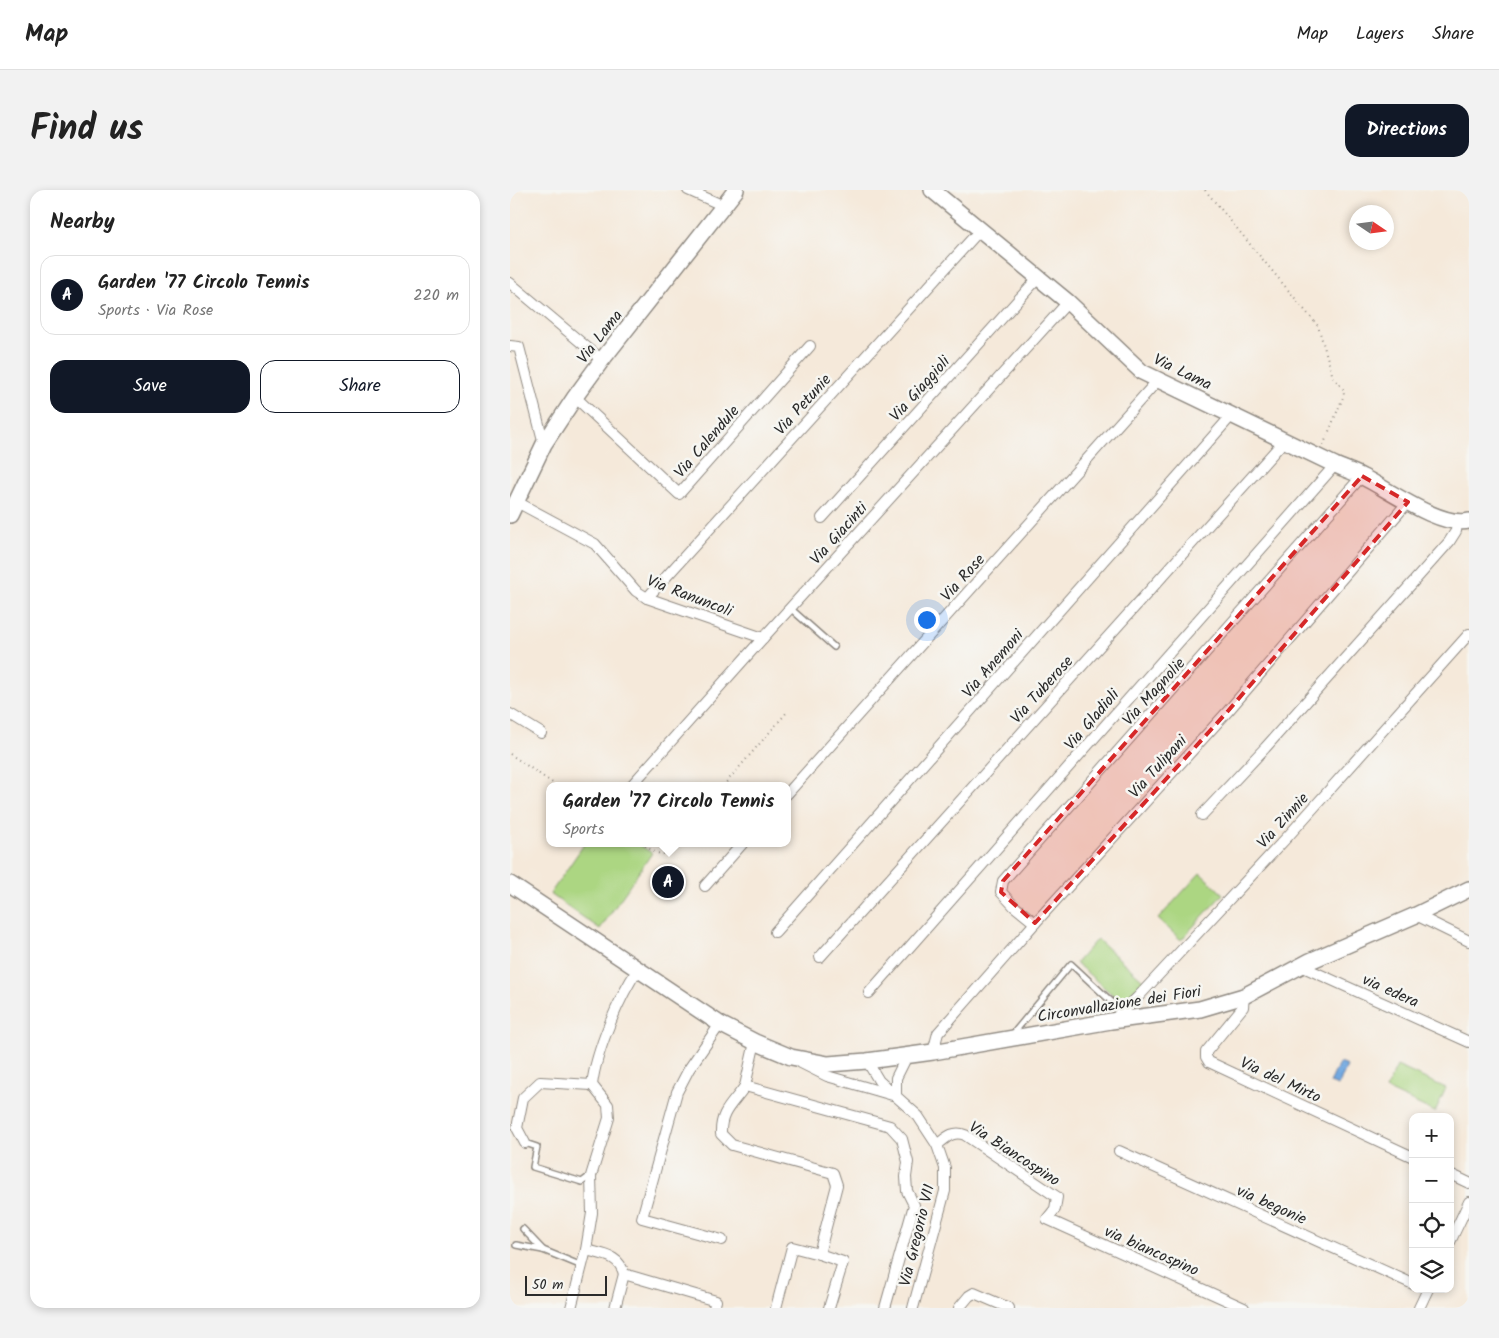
<!DOCTYPE html>
<meta charset="utf-8">
<style>
body{margin:0;font-family:Kalam,sans-serif;background:#f2f2f2;color:#222}
.controls{position:absolute;right:15px;bottom:15px;display:grid;overflow:hidden;border-radius:10px;box-shadow:0 2px 8px #0003}
.controls button{width:45px;height:45px;display:grid;place-items:center;padding:0;border:0;border-bottom:1px solid #e0e0e0;background:#fff;color:#222;font:25px sans-serif}
.compass{position:absolute;left:839px;top:15px;width:45px;height:45px;border-radius:50%;background:#fff;box-shadow:0 2px 8px #0003;rotate:103deg}
.scale{position:absolute;left:15px;bottom:12px;width:82px;box-sizing:border-box;padding-left:5px;border:2px solid #2b2b2b;border-top:0;font-size:14px;line-height:18px;white-space:nowrap;color:#2b2b2b;-webkit-text-stroke:4px #f6f6f2;paint-order:stroke}
.you{position:absolute;left:416px;top:429px;width:18px;height:18px;margin:-12px;border:4px solid #fff;border-radius:50%;background:#1a73e8;box-shadow:0 0 0 8px #1a73e833}
.badge{display:grid;place-items:center;width:32px;height:32px;border-radius:50%;background:#111827;color:#fff;font-size:16px;font-weight:700}
.pin{position:absolute;translate:-50% -50%;border:2px solid #fff;box-shadow:0 1px 5px #0006}
.popup{position:absolute;left:36px;top:592px;width:245px;height:65px;box-sizing:border-box;display:grid;place-content:center;border-radius:10px;background:#fff;filter:drop-shadow(0 1px 4px #0005);font-size:16px;white-space:nowrap;color:#767676}
.popup b{font-size:19px;color:#222}
.popup::after{content:'';position:absolute;left:50%;top:100%;margin-left:-10px;border:10px solid transparent;border-top-color:#fff}
.list{margin:0;padding:0;list-style:none}
h2{display:flex;justify-content:space-between;align-items:center;height:65px;margin:0;padding:0 20px;font-size:21px}
h2 small{font-size:16px;font-weight:400;color:#767676}
.list li{display:grid;grid-template-columns:32px 1fr auto;gap:15px;align-items:center;box-sizing:border-box;height:80px;margin:0 10px 10px;padding:0 10px;border:1px solid #e0e0e0;border-radius:15px}
.list b{display:block;font-size:19px;white-space:nowrap}
.list p{margin:0;font-size:16px;white-space:nowrap;color:#767676}
.list em{font-size:16px;font-style:normal;color:#767676}
.actions{display:flex;gap:10px;padding:15px 20px}
.actions a{flex:1;padding:11px 0;border:1px solid #111827;border-radius:15px;text-align:center;font-size:18px;color:#111827}
.actions .main{background:#111827;color:#fff}
.icon{flex:none;width:28px;height:28px;fill:none;stroke:currentColor;stroke-width:2;stroke-linecap:round;stroke-linejoin:round}
.map{position:relative;flex:none;width:959px;height:1118px;overflow:hidden;border-radius:15px}
header{display:flex;align-items:center;gap:30px;box-sizing:border-box;height:70px;padding:0 25px;background:#fff;border-bottom:1px solid #e0e0e0}
header strong{font-size:24px}
nav{display:flex;gap:28px;margin-inline-start:auto;font-size:18px}
.intro{display:flex;align-items:center;justify-content:space-between;box-sizing:border-box;height:120px;padding:0 30px}
h1{margin:0;font-size:35px}
.button{padding:12px 22px;border-radius:15px;background:#111827;color:#fff;font-size:18px;font-weight:700}
main{display:flex;gap:30px;padding:0 30px}
aside{flex:1;background:#fff;border-radius:15px;box-shadow:0 2px 8px #0003}
.map>svg:first-child{display:block}
</style>
<header>
<strong>Map</strong>
<nav><a>Map</a><a>Layers</a><a>Share</a></nav>
</header>
<div class="intro"><h1>Find us</h1><a class="button">Directions</a></div>
<main>
<aside>
<h2>Nearby<small></small></h2>
<ul class="list">
<li><span class="badge">A</span><div><b>Garden '77 Circolo Tennis</b><p>Sports · Via Rose</p></div><em>220 m</em></li>
</ul>
<div class="actions"><a class="main">Save</a><a>Share</a></div>
</aside>
<div class="map">
<svg width="959" height="1118" viewBox="0 0 959 1118">
<rect width="100%" height="100%" fill="#f6f6f2"/>
<filter id="ink" filterUnits="userSpaceOnUse"><feTurbulence type="fractalNoise" baseFrequency=".02" numOctaves="2"/><feDisplacementMap in="SourceGraphic" scale="10" xChannelSelector="R" yChannelSelector="G"/><feConvolveMatrix kernelMatrix="1 2 1 2 8 2 1 2 1" color-interpolation-filters="sRGB"/></filter>
<filter id="wash" filterUnits="userSpaceOnUse"><feTurbulence type="fractalNoise" baseFrequency=".0096" numOctaves="4" result="noise"/><feDisplacementMap in="SourceGraphic" scale="20" xChannelSelector="R" yChannelSelector="G"/><feGaussianBlur stdDeviation="1.12" result="paint"/><feColorMatrix in="noise" values="0 0 0 0 0 0 0 0 0 0 0 0 0 0 0 0 0 1.4 0 .05"/><feComposite in="paint" operator="in"/></filter>
<g filter="url(#wash)">
<rect width="100%" height="100%" fill="#f5e9da"/>
<g fill="#acd682" stroke="#6c8056">
<polygon points="75,653 127,653 142,663 90,739 40,704"/>
<polygon points="690,683 713,704 671,750 648,729"/>
<polygon points="587,749 634,791 613,814 566,773"/>
<polygon points="887,876 936,898 925,922 876,899"/>
</g>
<polygon fill="#72a8e0" stroke="#4e6a86" points="829,873 837,876 828,896 820,893"/>
</g>
<g filter="url(#ink)">
<g fill="none" stroke-linecap="round" stroke-linejoin="round">
<g stroke="#908a82" stroke-width="8">
<g id="lane">
<polyline points="280,418 324,457"/>
<polyline points="502,845 561,774 604,814 609,824"/>
<polyline points="15,953 27,957 23,977 72,992 80,986"/>
<polyline points="13,1039 33,1060"/>
<polyline points="6,1055 33,1060 72,1076"/>
</g>
</g>
<g stroke="#908a82" stroke-width="12">
<g id="street">
<polyline points="178,0 214,16"/>
<polyline points="0,93 92,170"/>
<polyline points="0,156 9,157 34,254"/>
<polyline points="65,207 169,304 300,156"/>
<polyline points="7,312 85,354 126,401 137,408 253,448"/>
<polyline points="312,328 528,88"/>
<polyline points="137,408 470,40"/>
<polyline points="0,524 31,543"/>
<polyline points="121,596 253,448 558,112"/>
<polyline points="277,604 649,189"/>
<polyline points="692,625 755,558 939,352 946,341 947,332"/>
<polyline points="195,696 233,653"/>
<polyline points="906,725 959,751"/>
<polyline points="525,733 504,716 491,702 493,691 852,286"/>
<polyline points="265,742 722,225"/>
<polyline points="310,767 774,251"/>
<polyline points="791,776 959,852"/>
<polyline points="359,803 825,275"/>
<polyline points="734,806 733,817 696,862 696,867 699,872 903,967"/>
<polyline points="602,831 627,808 780,644 959,444"/>
<polyline points="210,834 179,879 167,902 132,1028 212,1050"/>
<polyline points="245,852 235,896 380,936 392,949 398,972 396,987 397,1001 404,1015 375,1118"/>
<polyline points="423,862 428,843 525,733 718,521 898,312"/>
<polyline points="357,871 369,891 408,926 427,955 435,978 435,1001 403,1118"/>
<polyline points="291,873 317,886 386,906 386,888 397,866"/>
<path d="M235,896C223,914 210,921 211,944L222,955L323,983L327,995L309,1064L333,1072L319,1118"/>
<polyline points="15,953 7,938 13,908 30,892 82,895"/>
<path d="M427,955C436,948 443,940 455,945L547,1007L545,1019L537,1029L734,1118"/>
<polyline points="609,961 903,1094"/>
<polyline points="940,984 959,993"/>
<polyline points="940,1052 959,1012"/>
<path d="M76,1060C94,1065 109,1065 114,1084"/>
<path d="M61,1118L76,1060L82,1023L81,986L99,928L98,915L82,895C86,861 109,807 128,779"/>
<polyline points="105,1118 114,1084 206,1111 204,1118"/>
<polyline points="266,1118 282,1057 309,1064"/>
<polyline points="449,1118 459,1106 464,1103 499,1118"/>
<polyline points="909,1118 918,1099"/>
</g>
</g>
<g stroke="#908a82" stroke-width="18">
<g id="secondary">
<path d="M422,0L558,112L632,182L825,275C834,279 844,282 853,287C879,300 931,338 959,331"/>
<polyline points="0,325 34,254 65,207 92,170 226,0"/>
<polyline points="0,694 210,834 245,852 281,867 318,874 357,871 423,862 601,831 690,819 734,806 800,771 906,725 959,699"/>
</g>
</g>
<g stroke="#908a82" stroke-width="2" stroke-dasharray="1 4" stroke-linecap="butt">
<polyline points="695,0 808,136 823,187 833,199 834,205 813,256"/>
<polyline points="0,564 47,596"/>
<polyline points="213,596 278,521"/>
<polyline points="131,653 146,663 154,664 162,653"/>
</g>
<use href="#lane" stroke="#fff" stroke-width="5"/>
<use href="#street" stroke="#fff" stroke-width="10"/>
<use href="#secondary" stroke="#fff" stroke-width="15"/>
</g>
</g>
<path fill="#d62828" fill-opacity="0.2" stroke="#d62828" stroke-width="4" stroke-dasharray="10 6" stroke-linejoin="round" d="M852,286L898,312L718,521L525,733L491,702L493,691Z"/>
<g text-anchor="middle" stroke-width="5" stroke-linejoin="round" paint-order="stroke">
<g font-size="16" fill="#2b2b2b" stroke="#f6f6f2">
<text transform="translate(89 146) rotate(-52)" y="6">Via Lama</text>
<text transform="translate(673 181) rotate(26)" y="6">Via Lama</text>
<text transform="translate(409 198) rotate(-48)" y="6">Via Giaggioli</text>
<text transform="translate(292 214) rotate(-48)" y="6">Via Petunie</text>
<text transform="translate(196 251) rotate(-49)" y="6">Via Calendule</text>
<text transform="translate(328 343) rotate(-48)" y="6">Via Giacinti</text>
<text transform="translate(452 387) rotate(-48)" y="6">Via Rose</text>
<text transform="translate(180 405) rotate(21)" y="6">Via Ranuncoli</text>
<text transform="translate(482 473) rotate(-49)" y="6">Via Anemoni</text>
<text transform="translate(531 499) rotate(-48)" y="6">Via Tuberose</text>
<text transform="translate(643 501) rotate(-48)" y="6">Via Magnolie</text>
<text transform="translate(581 529) rotate(-49)" y="6">Via Gladioli</text>
<text transform="translate(647 576) rotate(-48)" y="6">Via Tulipani</text>
<text transform="translate(772 630) rotate(-48)" y="6">Via Zinnie</text>
<text transform="translate(881 800) rotate(24)" y="6">via edera</text>
<text transform="translate(609 813) rotate(-9)" y="6">Circonvallazione dei Fiori</text>
<text transform="translate(771 889) rotate(25)" y="6">Via del Mirto</text>
<text transform="translate(505 963) rotate(33)" y="6">Via Biancospino</text>
<text transform="translate(762 1014) rotate(24)" y="6">via begonie</text>
<text transform="translate(406 1045) rotate(-76)" y="6">Via Gregorio VII</text>
<text transform="translate(642 1060) rotate(24)" y="6">via biancospino</text>
</g>
</g>
</svg>
<div class="controls">
<button>+</button>
<button>−</button>
<button><svg class="icon" aria-label="locate" viewBox="0 0 24 24"><circle cx="12" cy="12" r="6"/><path d="M12 2v4M12 18v4M2 12h4M18 12h4"/></svg></button>
<button><svg class="icon" aria-label="layers" viewBox="0 0 24 24"><path d="M12 4l9 5-9 5-9-5zM3 14l9 5 9-5"/></svg></button>
</div>
<svg class="compass" viewBox="-18 -18 36 36"><path d="M0-13l5 13h-10z" fill="#e53935"/><path d="M0 13l5-13h-10z" fill="#767676"/></svg>
<div class="scale">50 m</div>
<div class="you"></div>
<div class="pin badge" style="left:158px;top:692px">A</div>
<div class="popup"><b>Garden '77 Circolo Tennis</b>Sports</div>
</div>
</main>
